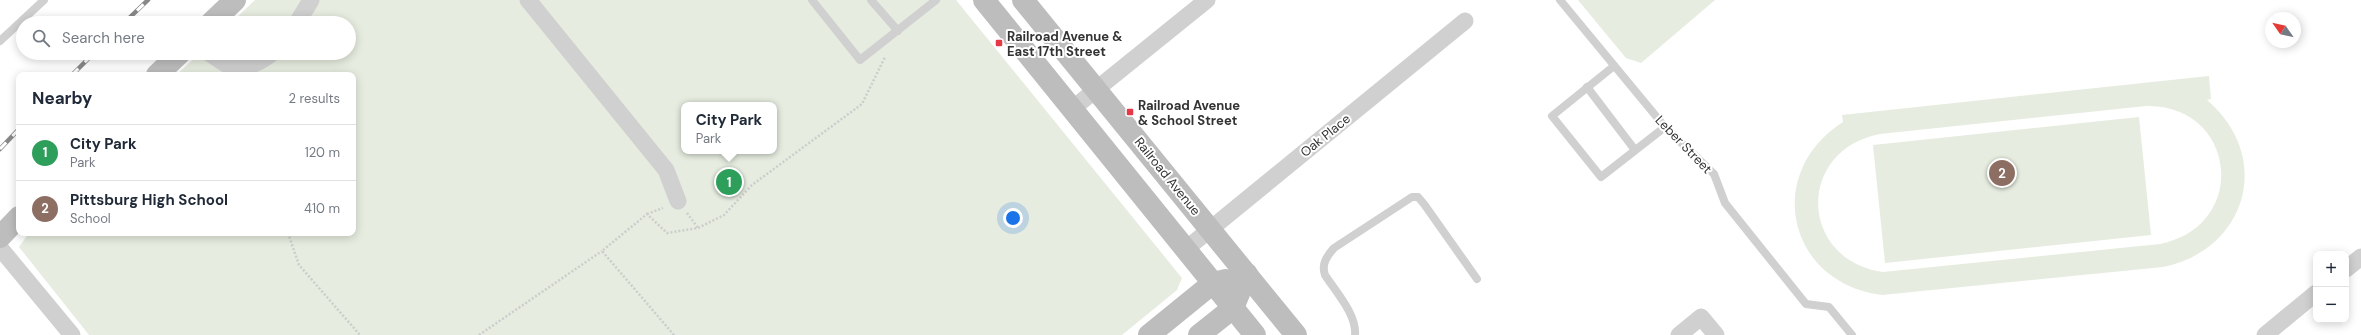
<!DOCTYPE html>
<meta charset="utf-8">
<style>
body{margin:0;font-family:"DM Sans",sans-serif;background:#f6f6f7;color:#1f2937}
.controls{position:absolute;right:12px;bottom:12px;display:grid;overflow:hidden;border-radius:8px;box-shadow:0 2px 10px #0003}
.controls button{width:36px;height:36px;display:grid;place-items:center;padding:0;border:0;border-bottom:1px solid #e0e1e3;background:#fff;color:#1f2937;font:20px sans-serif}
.compass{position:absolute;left:2265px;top:12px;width:36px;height:36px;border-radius:50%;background:#fff;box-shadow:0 2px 10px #0003;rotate:304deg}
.you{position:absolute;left:1013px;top:218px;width:14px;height:14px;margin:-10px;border:3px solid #fff;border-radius:50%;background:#1a73e8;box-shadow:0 0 0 6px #1a73e833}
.badge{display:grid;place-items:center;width:26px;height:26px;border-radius:50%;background:#b45309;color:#fff;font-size:13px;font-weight:700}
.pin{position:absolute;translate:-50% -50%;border:2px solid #fff;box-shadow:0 1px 4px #0006}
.popup{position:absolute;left:681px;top:102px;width:96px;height:52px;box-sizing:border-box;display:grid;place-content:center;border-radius:8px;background:#fff;filter:drop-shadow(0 1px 3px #0005);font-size:13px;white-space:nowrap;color:#747a83}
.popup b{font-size:15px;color:#1f2937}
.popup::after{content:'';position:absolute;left:50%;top:100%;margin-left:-8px;border:8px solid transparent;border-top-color:#fff}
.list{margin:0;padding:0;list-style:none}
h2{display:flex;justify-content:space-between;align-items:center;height:52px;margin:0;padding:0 16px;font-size:17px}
h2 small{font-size:13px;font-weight:400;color:#747a83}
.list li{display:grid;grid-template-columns:26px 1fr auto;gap:12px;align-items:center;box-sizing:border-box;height:56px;padding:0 16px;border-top:1px solid #e0e1e3}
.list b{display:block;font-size:15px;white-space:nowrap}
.list p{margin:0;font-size:13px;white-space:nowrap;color:#747a83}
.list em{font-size:13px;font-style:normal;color:#747a83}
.icon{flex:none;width:22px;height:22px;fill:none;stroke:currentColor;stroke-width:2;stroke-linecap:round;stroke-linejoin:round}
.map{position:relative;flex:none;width:2361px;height:335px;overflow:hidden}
.search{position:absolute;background:#fff;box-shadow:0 2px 10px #0003;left:16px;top:16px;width:340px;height:44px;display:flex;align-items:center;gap:10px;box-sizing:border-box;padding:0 14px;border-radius:22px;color:#747a83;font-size:15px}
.panel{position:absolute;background:#fff;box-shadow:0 2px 10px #0003;left:16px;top:72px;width:340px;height:164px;border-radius:8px}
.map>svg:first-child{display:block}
</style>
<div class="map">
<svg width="2361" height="335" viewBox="0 0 2361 335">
<rect width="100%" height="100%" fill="#fff"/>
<g fill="#e6ecdf" fill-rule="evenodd">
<path d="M255,0H956L1182,278L1177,290L1122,335H89L19,247L29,233H353V75H176L200,53H349V23H231ZM684,105H774V151H684Z"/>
<polygon points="1578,0 1715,0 1641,63 1626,58"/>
<path d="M2209,76L2211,99L2207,100C2274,157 2247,250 2163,267L1882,295C1787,283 1763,173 1843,122L1842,115ZM2146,106C2237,104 2250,226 2160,244L1883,272C1798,260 1796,150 1880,134Z"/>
<polygon points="2139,117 2151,235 1885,263 1873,145"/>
</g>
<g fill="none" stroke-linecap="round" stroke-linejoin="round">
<g stroke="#cdcdcd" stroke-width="2.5" stroke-dasharray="2 2" stroke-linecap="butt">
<polyline points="687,213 698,228"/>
<polyline points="647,214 663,208"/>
<polyline points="288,233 299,265 360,335"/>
<polyline points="479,335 602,251"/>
<polyline points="674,335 602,251 647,214 667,233 698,228 724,215 752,185 862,104 885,57"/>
</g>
<g stroke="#d0d0d0" stroke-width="8">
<polyline points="812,0 860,60 936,0"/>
<polyline points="871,0 898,31"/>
<polyline points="1560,0 1665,127 1714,174 1725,203 1806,304 1829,307 1852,335"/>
<polyline points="0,41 44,0"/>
<polyline points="1614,66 1552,116 1601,177 1665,127"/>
<polyline points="1587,87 1635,150"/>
<path d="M1355,335C1357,315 1336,292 1325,275C1321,264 1327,256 1334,248L1412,197H1418L1424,204L1477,279"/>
</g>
<g stroke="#d0d0d0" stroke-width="17">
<polyline points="528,0 666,170 678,201"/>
<polyline points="297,23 311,0"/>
<path d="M209,53C228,65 234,75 256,63C262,60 267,58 272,53"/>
<polyline points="1072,109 1207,0"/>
<polyline points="0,248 72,335"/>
<polyline points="1186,249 1465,21"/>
<polyline points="2346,269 2361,257"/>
<polyline points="1679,335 1701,317 1716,335"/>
<polyline points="2265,335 2316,293"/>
</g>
<g stroke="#bdbdbd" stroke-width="22">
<polyline points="984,0 1255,335"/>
<polyline points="1023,0 1296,335"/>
<polyline points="211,23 235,0"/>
<polyline points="157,75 180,53"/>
<polyline points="0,237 19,217"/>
<polyline points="1149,335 1213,283 1226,280"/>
<polyline points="1199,335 1233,308 1247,274"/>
</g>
<g stroke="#888" stroke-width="4.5">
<g id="rail">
<polyline points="124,23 148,0"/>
<polyline points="72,75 94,53"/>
<polyline points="0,149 19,129"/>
</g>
</g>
<use href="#rail" stroke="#fff" stroke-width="3" stroke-dasharray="9" stroke-linecap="butt"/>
</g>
<g fill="#e63946" stroke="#fff" stroke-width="1.5">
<rect x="995" y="39" width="8" height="8" rx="2"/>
<rect x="1126" y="108" width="8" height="8" rx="2"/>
</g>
<g text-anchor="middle" stroke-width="4" stroke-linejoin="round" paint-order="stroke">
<g font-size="13" font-weight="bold" fill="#333" stroke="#fff" text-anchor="start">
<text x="1007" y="41">Railroad Avenue &amp;<tspan x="1007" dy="15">East 17th Street</tspan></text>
<text x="1138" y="110">Railroad Avenue<tspan x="1138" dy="15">&amp; School Street</tspan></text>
</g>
<g font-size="13" fill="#333" stroke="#fff">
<text transform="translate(1325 135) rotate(-39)" y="5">Oak Place</text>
<text transform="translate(1684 144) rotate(46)" y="5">Leber Street</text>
<text transform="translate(1168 176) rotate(51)" y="5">Railroad Avenue</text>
</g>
</g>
</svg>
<div class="controls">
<button>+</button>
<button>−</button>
</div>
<svg class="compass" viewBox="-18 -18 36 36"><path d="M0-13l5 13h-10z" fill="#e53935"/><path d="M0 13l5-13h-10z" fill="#747a83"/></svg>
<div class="you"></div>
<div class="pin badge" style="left:729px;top:182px;background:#2e9e5b">1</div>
<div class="popup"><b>City Park</b>Park</div>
<div class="pin badge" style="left:2002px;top:173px;background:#8d6e63">2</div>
<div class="search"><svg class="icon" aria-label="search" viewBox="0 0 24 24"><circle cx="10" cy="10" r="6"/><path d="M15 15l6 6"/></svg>Search here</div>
<section class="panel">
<h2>Nearby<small>2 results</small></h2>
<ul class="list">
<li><span class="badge" style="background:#2e9e5b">1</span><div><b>City Park</b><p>Park</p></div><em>120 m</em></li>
<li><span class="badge" style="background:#8d6e63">2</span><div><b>Pittsburg High School</b><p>School</p></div><em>410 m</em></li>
</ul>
</section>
</div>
